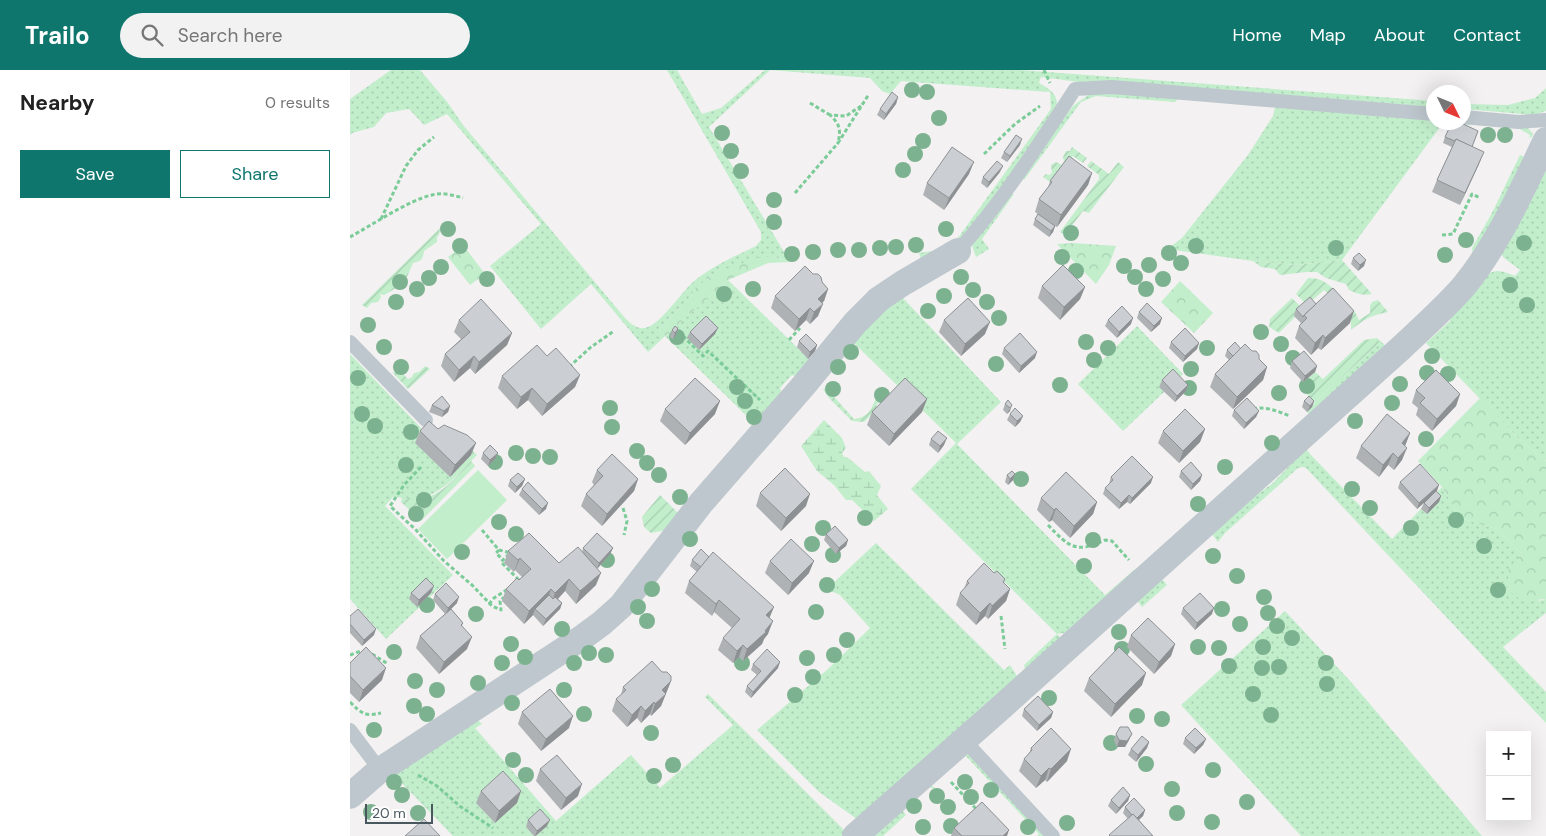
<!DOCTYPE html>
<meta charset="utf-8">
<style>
body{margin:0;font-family:"DM Sans",sans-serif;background:#f2f2f2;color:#222}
.controls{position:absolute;right:15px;bottom:15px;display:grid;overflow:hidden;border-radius:0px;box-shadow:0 5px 20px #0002}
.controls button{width:45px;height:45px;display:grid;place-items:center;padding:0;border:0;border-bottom:1px solid #e0e0e0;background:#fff;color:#222;font:25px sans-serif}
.compass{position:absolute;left:1076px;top:15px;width:45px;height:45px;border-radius:50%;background:#fff;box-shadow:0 5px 20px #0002;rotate:133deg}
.scale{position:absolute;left:15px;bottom:12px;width:68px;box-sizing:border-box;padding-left:5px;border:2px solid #49575e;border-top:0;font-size:14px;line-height:18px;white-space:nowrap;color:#49575e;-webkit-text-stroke:4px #fff;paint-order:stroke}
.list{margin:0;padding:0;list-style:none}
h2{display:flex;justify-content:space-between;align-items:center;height:65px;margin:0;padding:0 20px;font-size:21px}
h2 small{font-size:16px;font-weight:400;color:#767676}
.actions{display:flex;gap:10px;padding:15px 20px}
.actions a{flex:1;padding:11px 0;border:1px solid #0f766e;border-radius:0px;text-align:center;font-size:18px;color:#0f766e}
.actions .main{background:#0f766e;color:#fff}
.icon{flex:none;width:28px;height:28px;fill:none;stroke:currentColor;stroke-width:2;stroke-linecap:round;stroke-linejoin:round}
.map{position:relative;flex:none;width:1196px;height:766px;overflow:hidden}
header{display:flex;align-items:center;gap:30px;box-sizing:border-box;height:70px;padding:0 25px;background:#0f766e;color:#fff}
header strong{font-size:24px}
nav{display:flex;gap:28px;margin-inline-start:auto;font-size:18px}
.search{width:350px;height:45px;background:#f2f2f2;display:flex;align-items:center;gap:12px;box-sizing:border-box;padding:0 18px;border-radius:28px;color:#767676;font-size:19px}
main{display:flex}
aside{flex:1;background:#fff}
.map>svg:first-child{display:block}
</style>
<header>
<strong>Trailo</strong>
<div class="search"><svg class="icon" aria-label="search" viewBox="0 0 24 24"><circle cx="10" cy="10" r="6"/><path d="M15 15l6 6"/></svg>Search here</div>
<nav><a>Home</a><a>Map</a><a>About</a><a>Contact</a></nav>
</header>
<main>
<aside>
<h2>Nearby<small>0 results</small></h2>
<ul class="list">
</ul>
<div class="actions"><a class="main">Save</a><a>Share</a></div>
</aside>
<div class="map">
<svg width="1196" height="766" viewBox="0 0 1196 766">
<defs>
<pattern id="grass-dots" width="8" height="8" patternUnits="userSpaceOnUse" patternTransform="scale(1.25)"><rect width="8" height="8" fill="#c2eecc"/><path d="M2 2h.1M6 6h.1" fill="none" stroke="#a8ceb2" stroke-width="1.8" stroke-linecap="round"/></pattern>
<pattern id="forest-crowns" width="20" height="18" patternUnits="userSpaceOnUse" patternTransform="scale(1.25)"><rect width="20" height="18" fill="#c2eecc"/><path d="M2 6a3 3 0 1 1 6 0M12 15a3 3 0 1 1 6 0" fill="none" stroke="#a8ceb2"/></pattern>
<pattern id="wetland-marsh" width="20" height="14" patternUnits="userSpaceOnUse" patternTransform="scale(1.25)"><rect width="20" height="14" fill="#c2eecc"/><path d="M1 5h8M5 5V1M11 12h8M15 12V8" fill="none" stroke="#a8ceb2"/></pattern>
<pattern id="garden-furrows" width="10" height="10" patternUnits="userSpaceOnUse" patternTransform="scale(1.25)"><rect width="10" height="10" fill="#c2eecc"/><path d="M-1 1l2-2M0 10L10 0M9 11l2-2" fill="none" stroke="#a8ceb2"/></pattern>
</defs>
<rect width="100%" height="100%" fill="#f3f1f1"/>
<g fill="url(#grass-dots)">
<path d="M41,0H70L98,33L113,55L275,248C281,254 286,259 295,258C310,255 330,224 342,213C360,197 384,187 406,176L411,170V162L317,0H327L352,44L371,38L415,0H670L1084,31L1083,37L761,11L729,12L691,7L689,13C699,19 708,23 707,37L667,95L626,151L606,175L571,189L569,183L596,179L605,172L701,39L700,22L551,11L540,24L532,21L520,8L420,0L359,57L440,192L425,187L345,218L341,227L309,260L315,266L378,210L463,293L449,308L442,305L430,318L433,326L407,356L315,266L298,282L241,214L191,259L140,196L191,154L97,44L74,55L59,39L36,43L24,57L2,63L0,65V29Z"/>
<polygon points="1196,18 1196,41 1184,45 1114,39 1114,34 1158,35 1185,28"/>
<polygon points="751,22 828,29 825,32 746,26 731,32 674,110 671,107 723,36 741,23"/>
<polygon points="925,37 1083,49 1084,52 1114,52 1177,57 1183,64 1182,67 1179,68 1180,65 1168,58 1093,53 992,190 946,195 903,191 817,179 832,168 898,85 923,46"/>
<polygon points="1170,85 1179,89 1145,161 1123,185 1122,178 1142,143"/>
<path d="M1196,85V391L1168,368L1076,273L1100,251L1101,246L1135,206C1146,198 1153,201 1165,206L1170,200L1153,187L1151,182Z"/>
<polygon points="664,124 632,169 639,179 626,187 622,176 626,169 659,125"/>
<polygon points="552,227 651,332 607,374 755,525 785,499 787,502 718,570 713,563 707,564 716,573 675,599 674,595 707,564 561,419 606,373 504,273 518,248"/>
<polygon points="787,256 833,304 773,361 728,314"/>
<polygon points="1027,268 1038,278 964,350 957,342 965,332 1030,272"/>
<path d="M0,284L72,359L118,376L127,385C102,410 83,437 44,426L35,436L103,505L36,569L0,529Z"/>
<polygon points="956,378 960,384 1042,469 1092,417 1111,448 1146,459 1172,484 1189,531 1196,529 1196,543 1153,577 1196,622 1196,653 956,398 953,397 948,398 875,463 868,472 859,460 923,413"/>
<polygon points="526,473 654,600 660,595 669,609 511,752 469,722 407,660 478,599 520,558 490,525 481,521 480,516"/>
<polygon points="810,507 817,515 792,537 785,528"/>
<polygon points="935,541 1002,613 1132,766 951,766 831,635"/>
<polygon points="358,624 493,759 496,766 103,766 43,704 127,649 132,654 125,658 206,751 281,685 310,718 383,655 355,627"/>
<polygon points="615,683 621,686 696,766 687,766 689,764 614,684"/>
<polygon points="577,713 587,719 585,720 578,716 552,740 556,745 533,766 520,766 534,748 572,715"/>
</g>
<g fill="url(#forest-crowns)">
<polygon points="723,173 766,176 759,195 746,214 707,174"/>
<polygon points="113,175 135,204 120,215 98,187"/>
<polygon points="410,187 425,187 440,192 418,193 378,210 315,266 309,260 341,227 345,218 367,202"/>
<polygon points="830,211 863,243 844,263 811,232"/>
<polygon points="1130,328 1168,368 1196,391 1196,529 1172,531 1157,519 1159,498 1172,484 1146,459 1111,448 1092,417 1068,391"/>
</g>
<polygon fill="url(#wetland-marsh)" points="474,350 492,368 496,378 492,383 494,387 497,387 515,402 519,401 531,416 527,425 538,439 524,451 502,430 496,430 484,415 467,401 451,376"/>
<g fill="url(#garden-furrows)">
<polygon points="722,77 737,88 733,93 723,86 702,113 693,107 696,104 699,105 702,103 701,95 706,92 712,95 714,92 713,87 716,81 720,81"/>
<polygon points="741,91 759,104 768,92 774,97 739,143 733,141 715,165 710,162 749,109 749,105 737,96"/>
<path d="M90,158L89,165L87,167V172L74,181C73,190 71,191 63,193L57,207L47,208L46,218L34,225L30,224L31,227L28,232L21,233L17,238L12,235Z"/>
<path d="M992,190L1022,224C1013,226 1008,224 999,220L996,214L976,208L967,202H956L930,205L925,199L911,197L903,191L946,195Z"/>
<path d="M958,208C968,208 976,211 983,219L980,225L974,220L957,235L946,224Z"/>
<polygon points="942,228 953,239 929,263 919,257 920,249"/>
<path d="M1028,230L1038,242C1020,246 1016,248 1001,260V249L995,245L998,239V234L1005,242L1009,250L1020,243V236L1022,232Z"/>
<polygon points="1027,268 1030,272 965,332 948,316 965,302 973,309 1014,270"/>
<polygon points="75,296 80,299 58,319 42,302 53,304 58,309 62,307 64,303 69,302"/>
<path d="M476,318L504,349C524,346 520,334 530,324L533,327V330L532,329L526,335L528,338L514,352L502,351L479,328L473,319Z"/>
<path d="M121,391L125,396L71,451L51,432L52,428C63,428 75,429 85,424C98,418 110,402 121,391Z"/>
<polygon points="310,425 329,444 317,460 301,463 294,457 292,447"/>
</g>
<polygon fill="#c2eecc" points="128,400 157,430 97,489 68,459"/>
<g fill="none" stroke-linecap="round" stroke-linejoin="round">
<g stroke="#7bcc98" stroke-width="3" stroke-dasharray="4 2.5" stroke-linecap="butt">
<polyline points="694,0 700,13"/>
<polyline points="460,33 480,45"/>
<path d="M511,36L496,46L480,45C490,54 491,60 488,73L519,24"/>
<polyline points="634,84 665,54 690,36"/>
<polyline points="445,123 488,73"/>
<polyline points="31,149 56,96 68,80 84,67"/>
<polyline points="1092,165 1103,164 1122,124 1130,128"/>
<path d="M0,167C22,155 59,130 82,125C92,122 103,125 113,128"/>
<polyline points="333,266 353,286 358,281 410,330"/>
<polyline points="439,270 450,258"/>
<polyline points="219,297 241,277 264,261"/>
<path d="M903,339C916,336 927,341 940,346"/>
<polyline points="71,397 54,415 40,436 66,460 94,491 122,515 142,536 151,540 150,531 154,527"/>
<polyline points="273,438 277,451 274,465"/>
<path d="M698,455C719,477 726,484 755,470L762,471L779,490"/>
<polyline points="132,460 149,480 161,483"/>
<polyline points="149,480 146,483 152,489"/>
<polyline points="159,484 151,492 171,512"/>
<polyline points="139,534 144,528 158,519"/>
<polyline points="651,546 655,579"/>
<polyline points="22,584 38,594"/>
<polyline points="0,585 11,581 16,582"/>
<path d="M0,632C11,643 15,647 31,643"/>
<polyline points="68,705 87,716 111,737 143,758"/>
<polyline points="601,712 627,740"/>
</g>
<g stroke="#bdc7cd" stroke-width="14">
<polyline points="1114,47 1168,52 1196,50"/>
<path d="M608,181C652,132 689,74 725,19L762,17L1084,44"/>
<polyline points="0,272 76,350"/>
<polyline points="0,660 30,700"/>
<polyline points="614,670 703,766"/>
</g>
<g stroke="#bdc7cd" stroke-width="26">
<polyline points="0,726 30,700 233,567 252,553 271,536 351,433 454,315 505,253 529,229 553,213 608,181"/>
<path d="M505,766L646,642L1051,278C1072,258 1095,238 1114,216C1149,173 1172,120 1196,70"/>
</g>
</g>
<g fill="#7cb28f">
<circle cx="562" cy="20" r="8"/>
<circle cx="577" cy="22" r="8"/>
<circle cx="589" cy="48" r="8"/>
<circle cx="372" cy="63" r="8"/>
<circle cx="1138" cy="65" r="8"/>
<circle cx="1155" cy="65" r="8"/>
<circle cx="573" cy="71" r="8"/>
<circle cx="381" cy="81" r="8"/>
<circle cx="565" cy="84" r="8"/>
<circle cx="553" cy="100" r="8"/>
<circle cx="391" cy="101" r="8"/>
<circle cx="424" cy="130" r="8"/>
<circle cx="424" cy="152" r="8"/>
<circle cx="98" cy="159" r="8"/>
<circle cx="596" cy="159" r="8"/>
<circle cx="721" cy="163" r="8"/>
<circle cx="1116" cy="170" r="8"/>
<circle cx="1174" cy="173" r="8"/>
<circle cx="566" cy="175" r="8"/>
<circle cx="110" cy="176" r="8"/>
<circle cx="846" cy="176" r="8"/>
<circle cx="546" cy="177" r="8"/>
<circle cx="530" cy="178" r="8"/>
<circle cx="986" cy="178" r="8"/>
<circle cx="488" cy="180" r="8"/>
<circle cx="509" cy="180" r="8"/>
<circle cx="463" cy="182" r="8"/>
<circle cx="819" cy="183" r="8"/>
<circle cx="442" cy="184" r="8"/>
<circle cx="1095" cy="185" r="8"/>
<circle cx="712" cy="187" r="8"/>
<circle cx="831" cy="193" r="8"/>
<circle cx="799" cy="195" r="8"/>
<circle cx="774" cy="196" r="8"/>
<circle cx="91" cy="197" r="8"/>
<circle cx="726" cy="201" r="8"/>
<circle cx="611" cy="207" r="8"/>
<circle cx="785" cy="207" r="8"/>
<circle cx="79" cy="208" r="8"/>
<circle cx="137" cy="209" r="8"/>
<circle cx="813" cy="209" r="8"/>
<circle cx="50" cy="212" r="8"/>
<circle cx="1160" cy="215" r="8"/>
<circle cx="67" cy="219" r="8"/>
<circle cx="403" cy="219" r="8"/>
<circle cx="796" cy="219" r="8"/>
<circle cx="623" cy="220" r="8"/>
<circle cx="374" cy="224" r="8"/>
<circle cx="594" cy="226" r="8"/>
<circle cx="46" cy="232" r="8"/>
<circle cx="637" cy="232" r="8"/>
<circle cx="1177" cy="235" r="8"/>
<circle cx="578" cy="241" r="8"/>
<circle cx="649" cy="248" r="8"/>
<circle cx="18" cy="255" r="8"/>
<circle cx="911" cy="262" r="8"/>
<circle cx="327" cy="267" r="8"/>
<circle cx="736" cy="272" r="8"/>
<circle cx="931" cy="274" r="8"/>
<circle cx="34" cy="277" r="8"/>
<circle cx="758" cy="278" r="8"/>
<circle cx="857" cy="278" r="8"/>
<circle cx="501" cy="282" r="8"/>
<circle cx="1082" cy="286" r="8"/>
<circle cx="943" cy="288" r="8"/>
<circle cx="744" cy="290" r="8"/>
<circle cx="646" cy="294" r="8"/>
<circle cx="51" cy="297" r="8"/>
<circle cx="488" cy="297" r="8"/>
<circle cx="841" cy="299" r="8"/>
<circle cx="1077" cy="303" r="8"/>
<circle cx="1098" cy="304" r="8"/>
<circle cx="8" cy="308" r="8"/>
<circle cx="1050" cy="314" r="8"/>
<circle cx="710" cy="315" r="8"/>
<circle cx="957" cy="316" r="8"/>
<circle cx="387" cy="317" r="8"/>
<circle cx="839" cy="318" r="8"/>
<circle cx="483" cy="319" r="8"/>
<circle cx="929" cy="323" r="8"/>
<circle cx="532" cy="325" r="8"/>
<circle cx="395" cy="331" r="8"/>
<circle cx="1042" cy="333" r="8"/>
<circle cx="260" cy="338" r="8"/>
<circle cx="12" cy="344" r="8"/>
<circle cx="404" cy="347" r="8"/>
<circle cx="1005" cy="351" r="8"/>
<circle cx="25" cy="356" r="8"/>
<circle cx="262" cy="357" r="8"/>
<circle cx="61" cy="362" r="8"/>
<circle cx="1076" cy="369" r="8"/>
<circle cx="922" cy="373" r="8"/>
<circle cx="287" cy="381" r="8"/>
<circle cx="166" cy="383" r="8"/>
<circle cx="183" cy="386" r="8"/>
<circle cx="200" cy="387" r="8"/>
<circle cx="145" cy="392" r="8"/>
<circle cx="297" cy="393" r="8"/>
<circle cx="56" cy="395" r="8"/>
<circle cx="875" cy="397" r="8"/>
<circle cx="309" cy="405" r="8"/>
<circle cx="671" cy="409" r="8"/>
<circle cx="1002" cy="419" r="8"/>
<circle cx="330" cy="427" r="8"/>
<circle cx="74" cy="430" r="8"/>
<circle cx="848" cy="434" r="8"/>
<circle cx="1020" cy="438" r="8"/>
<circle cx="66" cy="444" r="8"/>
<circle cx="515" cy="448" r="8"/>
<circle cx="1106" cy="450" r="8"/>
<circle cx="149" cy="452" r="8"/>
<circle cx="473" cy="458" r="8"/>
<circle cx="1061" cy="458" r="8"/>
<circle cx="166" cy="464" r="8"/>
<circle cx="340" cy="469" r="8"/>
<circle cx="743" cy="470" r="8"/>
<circle cx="462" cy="474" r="8"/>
<circle cx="1134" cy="476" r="8"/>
<circle cx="112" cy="482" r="8"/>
<circle cx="483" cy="485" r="8"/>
<circle cx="863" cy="486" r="8"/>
<circle cx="257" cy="490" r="8"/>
<circle cx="734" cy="496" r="8"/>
<circle cx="887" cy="506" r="8"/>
<circle cx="477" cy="515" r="8"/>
<circle cx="302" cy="519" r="8"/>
<circle cx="1148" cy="520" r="8"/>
<circle cx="914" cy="527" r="8"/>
<circle cx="77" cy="535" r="8"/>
<circle cx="288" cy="537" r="8"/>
<circle cx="872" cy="539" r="8"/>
<circle cx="466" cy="542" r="8"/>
<circle cx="918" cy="543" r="8"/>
<circle cx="126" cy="544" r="8"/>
<circle cx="297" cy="551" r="8"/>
<circle cx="890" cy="554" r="8"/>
<circle cx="927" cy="556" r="8"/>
<circle cx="212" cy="559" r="8"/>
<circle cx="769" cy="562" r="8"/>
<circle cx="942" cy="568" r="8"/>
<circle cx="497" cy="570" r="8"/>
<circle cx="161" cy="574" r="8"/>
<circle cx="848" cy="577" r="8"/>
<circle cx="913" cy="577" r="8"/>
<circle cx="869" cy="578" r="8"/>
<circle cx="772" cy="579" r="8"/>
<circle cx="44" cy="582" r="8"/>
<circle cx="239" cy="583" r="8"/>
<circle cx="256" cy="585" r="8"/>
<circle cx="484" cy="585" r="8"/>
<circle cx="175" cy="587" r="8"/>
<circle cx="457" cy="588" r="8"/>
<circle cx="152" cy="593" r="8"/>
<circle cx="224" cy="593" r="8"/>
<circle cx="392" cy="593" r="8"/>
<circle cx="976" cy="593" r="8"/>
<circle cx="879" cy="596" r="8"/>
<circle cx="929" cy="597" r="8"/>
<circle cx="912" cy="598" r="8"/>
<circle cx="463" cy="607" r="8"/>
<circle cx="65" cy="611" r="8"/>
<circle cx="128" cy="613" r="8"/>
<circle cx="977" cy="614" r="8"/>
<circle cx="87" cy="620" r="8"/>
<circle cx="214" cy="620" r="8"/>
<circle cx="903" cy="624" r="8"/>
<circle cx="445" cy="625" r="8"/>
<circle cx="699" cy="628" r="8"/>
<circle cx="162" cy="633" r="8"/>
<circle cx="64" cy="636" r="8"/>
<circle cx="77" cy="644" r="8"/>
<circle cx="234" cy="644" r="8"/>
<circle cx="921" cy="645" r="8"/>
<circle cx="787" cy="646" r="8"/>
<circle cx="812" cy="649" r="8"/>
<circle cx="24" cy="660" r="8"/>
<circle cx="301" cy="663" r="8"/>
<circle cx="761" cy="673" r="8"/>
<circle cx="163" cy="690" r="8"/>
<circle cx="796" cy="694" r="8"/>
<circle cx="323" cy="695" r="8"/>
<circle cx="863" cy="700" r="8"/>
<circle cx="176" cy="705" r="8"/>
<circle cx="304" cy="706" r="8"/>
<circle cx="44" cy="712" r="8"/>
<circle cx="615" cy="712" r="8"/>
<circle cx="822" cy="719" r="8"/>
<circle cx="641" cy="720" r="8"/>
<circle cx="52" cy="725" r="8"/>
<circle cx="587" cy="726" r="8"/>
<circle cx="621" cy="727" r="8"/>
<circle cx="897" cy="732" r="8"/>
<circle cx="564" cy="736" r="8"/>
<circle cx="598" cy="737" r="8"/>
<circle cx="21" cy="742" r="8"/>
<circle cx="68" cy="743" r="8"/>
<circle cx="827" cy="743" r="8"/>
<circle cx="862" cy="752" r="8"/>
<circle cx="717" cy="753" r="8"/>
<circle cx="601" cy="756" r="8"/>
<circle cx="573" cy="757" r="8"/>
<circle cx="678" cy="757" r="8"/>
</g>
<g fill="#afb2b5">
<polygon points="548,27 546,34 534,50 527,45 530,39"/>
<polygon points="1128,61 1122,77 1129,94 1110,135 1082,122 1087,110 1102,77 1093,73 1095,67"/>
<polygon points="670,75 657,92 651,88 654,82"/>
<polygon points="650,102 637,118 631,113 633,107"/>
<polygon points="742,103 738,115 707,157 705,156 703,162 699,167 683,155 685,149 702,154 685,142 689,129 698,118 700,111"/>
<polygon points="619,104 594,140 573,125 577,113"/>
<polygon points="1003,188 1014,196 1008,201 1001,194"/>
<polygon points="472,212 478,219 474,231 472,233 468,246 460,254 456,250 445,261 421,238 425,226"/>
<polygon points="692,216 735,217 730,229 710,250 688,228"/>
<polygon points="966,234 1000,253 971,280 968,278 961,285 945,268 949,256 951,253 944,246 946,239"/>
<polygon points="789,242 810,254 801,262 787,248"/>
<polygon points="109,250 162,263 157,275 125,304 120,298 104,312 91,296 95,284 111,269 104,262"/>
<polygon points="594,250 635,264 611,286 589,262"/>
<polygon points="758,250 781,254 767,268 755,256"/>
<polygon points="328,259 326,265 323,269 320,267 322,260"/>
<polygon points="340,262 365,264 349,280 337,268"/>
<polygon points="449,271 467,275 465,281 458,289 447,277"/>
<polygon points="821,272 849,273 847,279 833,292 819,278"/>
<polygon points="654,278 685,288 669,303 652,284"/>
<polygon points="891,279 909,289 917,297 913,310 883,339 860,317 865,304 879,290 875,286 877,280"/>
<polygon points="197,286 230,305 225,317 192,346 178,330 167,339 148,318 152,306"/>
<polygon points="942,291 967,296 965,302 953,312 940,298"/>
<polygon points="812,310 838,315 836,321 825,332 809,317"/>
<polygon points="1066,320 1110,324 1106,336 1082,361 1066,345 1068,338 1062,333"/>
<polygon points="577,329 572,342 539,376 517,355 522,342"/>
<polygon points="658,330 660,341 657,344 653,340 655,334"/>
<polygon points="954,331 964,331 962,337 957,342 952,337"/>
<polygon points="82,335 100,336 98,342 92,347 79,342"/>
<polygon points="315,339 365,344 335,375 310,351"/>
<polygon points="884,340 909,341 906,347 894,359 882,346"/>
<polygon points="660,344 673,346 670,352 665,357 657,350"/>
<polygon points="88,359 121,385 100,407 65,373 70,361"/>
<polygon points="855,359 850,372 829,393 808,373 813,361"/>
<polygon points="1060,363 1055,376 1052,390 1044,400 1038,395 1029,407 1006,388 1011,376"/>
<polygon points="581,369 594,375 588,383 579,375"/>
<polygon points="133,383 148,383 145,389 138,396 131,389"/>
<polygon points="247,400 288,409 284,421 252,456 231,436 236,424 244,415 242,412"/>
<polygon points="831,401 852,405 850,411 841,420 829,407"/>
<polygon points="665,404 663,410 658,415 655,412 657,405"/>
<polygon points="761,407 801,413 780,434 777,432 769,439 753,424 755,418 759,414"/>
<polygon points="175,409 172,416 165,423 158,416 160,410"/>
<polygon points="1050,412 1086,421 1091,426 1089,432 1077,444 1071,439 1074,433 1067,439 1048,418"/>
<polygon points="172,419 196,439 189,445 169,425"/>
<polygon points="410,423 456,436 431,461 406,436"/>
<polygon points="691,428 747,432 743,444 720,468 702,450 699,452 687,440"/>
<polygon points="476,464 498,470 496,476 486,484 474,470"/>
<polygon points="233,478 263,478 260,484 247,499 246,515 226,534 215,521 208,529 212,533 210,539 193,556 183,545 174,554 152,531 156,519 169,510 172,507 165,500 164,502 154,493 158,481 209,493 232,482"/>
<polygon points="342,490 419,548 418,564 414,569 412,574 393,591 389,587 383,593 368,580 373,568 382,558 364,542 362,546 335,523 339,511 347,502 340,496"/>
<polygon points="420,491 459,503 438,525 415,503"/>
<polygon points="644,503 655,509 654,513 660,519 656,531 638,549 635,546 626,555 606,535 610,523 614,519 617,511"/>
<polygon points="61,523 81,523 67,537 59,529"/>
<polygon points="85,524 107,533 101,539 113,553 112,556 117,579 89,604 66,578 70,566 95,544 83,530"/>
<polygon points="833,538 862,544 845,560 831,544"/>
<polygon points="0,546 24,565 12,576 0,563"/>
<polygon points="781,565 825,574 821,586 804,604 777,577"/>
<polygon points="0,593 32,610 9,632 0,623"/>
<polygon points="403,594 428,598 401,628 395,622 397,616 407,605 401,600"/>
<polygon points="739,608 792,615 761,647 734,621"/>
<polygon points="321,611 311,636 301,646 300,644 291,653 287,648 277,657 262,641 266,629 271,625 273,617"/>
<polygon points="674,639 703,642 701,648 687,661 672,646"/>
<polygon points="172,642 219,658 191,681 168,654"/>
<polygon points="766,664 779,670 775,677 767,677 764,670"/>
<polygon points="835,668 856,669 853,675 844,684 833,674"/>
<polygon points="799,672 797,678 786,692 778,685 781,679"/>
<polygon points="681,678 717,691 697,712 695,710 686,718 669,701 674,689 679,684"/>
<polygon points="190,699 228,726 211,740 186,711"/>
<polygon points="131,721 171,721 167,733 145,753 126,733"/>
<polygon points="780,725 778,731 766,744 758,736 761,730"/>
<polygon points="775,737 795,740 793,746 789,750 803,766 759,766 778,749 773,743"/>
<polygon points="178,750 197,756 186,766 184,766 176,757"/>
<polygon points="604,758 657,766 601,766"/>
</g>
<g fill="#8e9194">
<polygon points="548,27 546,34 534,50 536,44"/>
<polygon points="672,69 670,75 657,92 660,86"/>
<polygon points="1134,82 1129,94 1110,135 1115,123"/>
<polygon points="624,92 619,104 594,140 599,128"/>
<polygon points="653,96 650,102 637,118 639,112"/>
<polygon points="742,103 738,115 707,157 711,145"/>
<polygon points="705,156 703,162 699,167 701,161"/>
<polygon points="1016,190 1014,196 1008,201 1010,195"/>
<polygon points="735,217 730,229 710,250 714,237"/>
<polygon points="478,219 474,231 464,241 468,229"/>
<polygon points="473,234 468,246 460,254 464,242"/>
<polygon points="460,238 456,250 445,261 449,249"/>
<polygon points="1004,241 1000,253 971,280 975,268"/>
<polygon points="783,248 781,254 767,268 769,262"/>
<polygon points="812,248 810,254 801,262 804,256"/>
<polygon points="640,252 635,264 611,286 615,274"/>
<polygon points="368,258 365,264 349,280 352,274"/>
<polygon points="328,259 326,265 323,269 325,263"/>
<polygon points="162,263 157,275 125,304 129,292"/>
<polygon points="973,265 968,278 961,285 965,273"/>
<polygon points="849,273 847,279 833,292 835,286"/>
<polygon points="467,275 465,281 458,289 460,282"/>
<polygon points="687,282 685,288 669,303 671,296"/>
<polygon points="124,286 120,298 104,312 109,300"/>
<polygon points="967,296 965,302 953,312 955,306"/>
<polygon points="917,297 913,310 883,339 887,327"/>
<polygon points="230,305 225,317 192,346 197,334"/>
<polygon points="838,315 836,321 825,332 827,326"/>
<polygon points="182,318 178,330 167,339 171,327"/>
<polygon points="1110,324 1106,336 1082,361 1087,349"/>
<polygon points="577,329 572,342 539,376 544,364"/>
<polygon points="370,331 365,344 335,375 340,363"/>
<polygon points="964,331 962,337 957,342 960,336"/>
<polygon points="662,335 660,341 657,344 660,338"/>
<polygon points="100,336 98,342 92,347 94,341"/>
<polygon points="909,341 906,347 894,359 896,353"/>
<polygon points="673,346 670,352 665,357 667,351"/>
<polygon points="855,359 850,372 829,393 833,381"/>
<polygon points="1060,363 1055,376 1047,386 1052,373"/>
<polygon points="597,368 594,375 588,383 590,376"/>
<polygon points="126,373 121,385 100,407 105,395"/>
<polygon points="1057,378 1052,390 1044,400 1048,388"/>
<polygon points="148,383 145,389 138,396 140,390"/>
<polygon points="1043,383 1038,395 1029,407 1033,395"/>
<polygon points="665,404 663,410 658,415 660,409"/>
<polygon points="852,405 850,411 841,420 843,414"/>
<polygon points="803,407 801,413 780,434 782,428"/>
<polygon points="175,409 172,416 165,423 167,417"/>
<polygon points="288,409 284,421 252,456 257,444"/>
<polygon points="1089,415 1087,421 1067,439 1069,433"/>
<polygon points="460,424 456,436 431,461 436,448"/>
<polygon points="779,425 777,432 769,439 771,433"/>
<polygon points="1091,426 1089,432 1077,444 1079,438"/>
<polygon points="747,432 743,444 720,468 724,456"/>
<polygon points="198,433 196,439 189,445 192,439"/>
<polygon points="706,438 702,450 699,452 704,440"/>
<polygon points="498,470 496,476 486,484 489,478"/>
<polygon points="263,478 260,484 247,499 249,493"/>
<polygon points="170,488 165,500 164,502 168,490"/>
<polygon points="464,491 459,503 438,525 442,513"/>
<polygon points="251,503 246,515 226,534 230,521"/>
<polygon points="219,509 215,521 201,536 205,523"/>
<polygon points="84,516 81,523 67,537 69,530"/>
<polygon points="201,519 197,531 185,539 183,545 174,554 179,541"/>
<polygon points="660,519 656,531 638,549 642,536"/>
<polygon points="109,527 107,533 96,544 98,538"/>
<polygon points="369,530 364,542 362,546 366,534"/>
<polygon points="212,533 210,539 193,556 196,549"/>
<polygon points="640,533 635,546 626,555 630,543"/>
<polygon points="424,537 419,549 416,545"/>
<polygon points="864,538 862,544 845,560 847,553"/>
<polygon points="423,551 418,564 414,569 412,574 393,591 397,579"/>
<polygon points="26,559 24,565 12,576 14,570"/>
<polygon points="122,567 117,579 89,604 94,592"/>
<polygon points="825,574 821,586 804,604 809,592"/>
<polygon points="393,575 389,587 383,593 387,581"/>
<polygon points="430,592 428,598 401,628 403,622"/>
<polygon points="36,598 32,610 9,632 13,620"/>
<polygon points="796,603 792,615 761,647 765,634"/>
<polygon points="321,611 311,636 301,646 305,634 312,620"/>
<polygon points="304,632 300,644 291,653 295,641"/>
<polygon points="291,636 287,648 277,657 282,645"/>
<polygon points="703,642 701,648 687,661 689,655"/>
<polygon points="223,646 219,658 191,681 196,669"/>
<polygon points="782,664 779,670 775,677 767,677 769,670"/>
<polygon points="856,669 853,675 844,684 846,678"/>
<polygon points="799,672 797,678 786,692 788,685"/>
<polygon points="721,679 717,691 697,712 701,699"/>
<polygon points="699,698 695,710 686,718 691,706"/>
<polygon points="232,714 228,726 211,740 216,728"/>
<polygon points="171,721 167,733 145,753 149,741"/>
<polygon points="780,725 778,731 766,744 769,738"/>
<polygon points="795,740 793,746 783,755 785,749"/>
<polygon points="200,750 197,756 185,766 187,761"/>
<polygon points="659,760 657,766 653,766"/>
</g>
<g fill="#cbcfd3" stroke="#8e9194">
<polygon points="542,22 548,27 536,44 530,39"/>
<polygon points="1102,52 1109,52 1128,61 1122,77 1106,69 1105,71 1095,67"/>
<polygon points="666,65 672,69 660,86 654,82"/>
<polygon points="1106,69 1134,82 1115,123 1087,110"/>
<polygon points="602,77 624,92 599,128 577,113"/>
<polygon points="719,86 742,103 711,145 689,129 702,112 700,111"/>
<polygon points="647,91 653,96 639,112 633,107"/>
<polygon points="688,144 705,156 701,161 685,149"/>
<polygon points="1009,183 1016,190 1010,195 1003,188"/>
<polygon points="713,195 735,217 714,237 692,216"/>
<polygon points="455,196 463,204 468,204 471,207 472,212 478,219 468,229 473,234 464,242 460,238 449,249 425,226"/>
<polygon points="983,218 1004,241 975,268 973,265 965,273 949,256 957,248 954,245"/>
<polygon points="960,227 966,234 954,245 953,247 946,239"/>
<polygon points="618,228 640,252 615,274 594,250"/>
<polygon points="131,229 162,263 129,292 124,286 109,300 95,284 120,262 109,250"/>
<polygon points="797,233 812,248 804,256 789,242"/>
<polygon points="772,236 783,248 769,262 758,250"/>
<polygon points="356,246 368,258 352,274 340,262"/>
<polygon points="325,256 328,259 325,263 322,260"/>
<polygon points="835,258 849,273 835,286 821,272"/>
<polygon points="670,263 687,282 671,296 654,278"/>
<polygon points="456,264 467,275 460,282 449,271"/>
<polygon points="885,272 891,279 883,286 877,280"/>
<polygon points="895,274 902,281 906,281 909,285 909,289 917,297 887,327 865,304"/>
<polygon points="187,275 197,286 206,278 230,305 197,334 182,318 171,327 152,306"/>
<polygon points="954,281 967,296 955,306 942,291"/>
<polygon points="823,299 838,315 827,326 812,310"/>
<polygon points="1086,300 1110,324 1087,349 1070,333 1075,328 1066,320"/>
<polygon points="345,308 370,331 340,363 315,339"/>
<polygon points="555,308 577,329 544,364 522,342"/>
<polygon points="92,326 100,336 94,341 82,335"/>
<polygon points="959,326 964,331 960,336 954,331"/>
<polygon points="897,328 909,341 896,353 884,340"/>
<polygon points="658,330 662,335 660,338 655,334"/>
<polygon points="665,338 673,346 667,351 660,344"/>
<polygon points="835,339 855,359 833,381 813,361"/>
<polygon points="1037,344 1060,363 1052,373 1057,378 1048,388 1043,383 1033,395 1011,376"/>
<polygon points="79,351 88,359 94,355 117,365 126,373 105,395 70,361"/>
<polygon points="588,361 597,368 590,376 581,369"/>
<polygon points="140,375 148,383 140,390 133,383"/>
<polygon points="262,384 288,409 257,444 236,424 253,406 247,400"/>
<polygon points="782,386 803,407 782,428 779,425 771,433 755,418 763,410 761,407"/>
<polygon points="841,392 852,405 843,414 831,401"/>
<polygon points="1070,394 1089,415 1069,433 1050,412"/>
<polygon points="435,398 460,424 436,448 410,423"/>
<polygon points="662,401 665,404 660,409 657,405"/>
<polygon points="716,402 747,432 724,456 706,438 704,440 691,428"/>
<polygon points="168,403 175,409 167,417 160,410"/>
<polygon points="178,412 198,433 192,439 172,419"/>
<polygon points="1086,421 1091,426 1079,438 1074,433"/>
<polygon points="485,456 498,470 489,478 476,464"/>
<polygon points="179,463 209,493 228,477 251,503 230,521 219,509 205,523 201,519 179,541 156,519 167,508 169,510 181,499 170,488 168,490 158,481"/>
<polygon points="247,463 263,478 249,493 233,478"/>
<polygon points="441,469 464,491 442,513 420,491"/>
<polygon points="351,479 359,487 351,497 342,490"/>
<polygon points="363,482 424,537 416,545 423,551 415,561 416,562 397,579 393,575 387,581 373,568 390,549 369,530 366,534 339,511"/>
<polygon points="634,493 644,503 647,501 655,509 653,512 660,519 642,536 640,533 630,543 610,523 619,513 617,511"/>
<polygon points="76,508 84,516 69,530 61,523"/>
<polygon points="96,513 109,527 98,538 85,524"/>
<polygon points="850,523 864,538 847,553 833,538"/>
<polygon points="199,525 203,529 205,527 212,533 196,549 185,539"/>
<polygon points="8,539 26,559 14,570 0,554 0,546"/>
<polygon points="101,539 113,553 111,555 122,567 94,592 70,566"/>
<polygon points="798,548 825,574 809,592 781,565"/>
<polygon points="16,577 36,598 13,620 0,606 0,593"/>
<polygon points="769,577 796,603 765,634 739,608"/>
<polygon points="417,579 430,592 403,622 397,616 411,601 403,594"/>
<polygon points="302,591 312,602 317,602 321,606 321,611 312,620 316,624 305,634 304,632 295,641 291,636 282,645 266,629 276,620 273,617"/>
<polygon points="200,619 223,646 196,669 172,642"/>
<polygon points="688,626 703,642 689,655 674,639"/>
<polygon points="770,657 778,657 782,664 777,671 769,670 766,664"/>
<polygon points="701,658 721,679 701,699 699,698 691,706 674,689 682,680 681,678"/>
<polygon points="845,658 856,669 846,678 835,668"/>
<polygon points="792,666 799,672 788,685 781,679"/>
<polygon points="207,685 232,714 216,728 190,699"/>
<polygon points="153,701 171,721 149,741 131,721"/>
<polygon points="773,717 780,725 769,738 761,730"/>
<polygon points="784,728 795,740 787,748 783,744 782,745 775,737"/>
<polygon points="632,732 659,760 653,766 612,766 604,758"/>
<polygon points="190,739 200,750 187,761 178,750"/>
<polygon points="783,744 803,766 760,766 759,765"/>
<polygon points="74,749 90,766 55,766"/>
</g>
</svg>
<div class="controls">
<button>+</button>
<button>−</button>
</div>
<svg class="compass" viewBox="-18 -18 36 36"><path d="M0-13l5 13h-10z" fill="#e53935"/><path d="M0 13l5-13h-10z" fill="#767676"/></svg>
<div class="scale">20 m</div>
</div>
</main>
